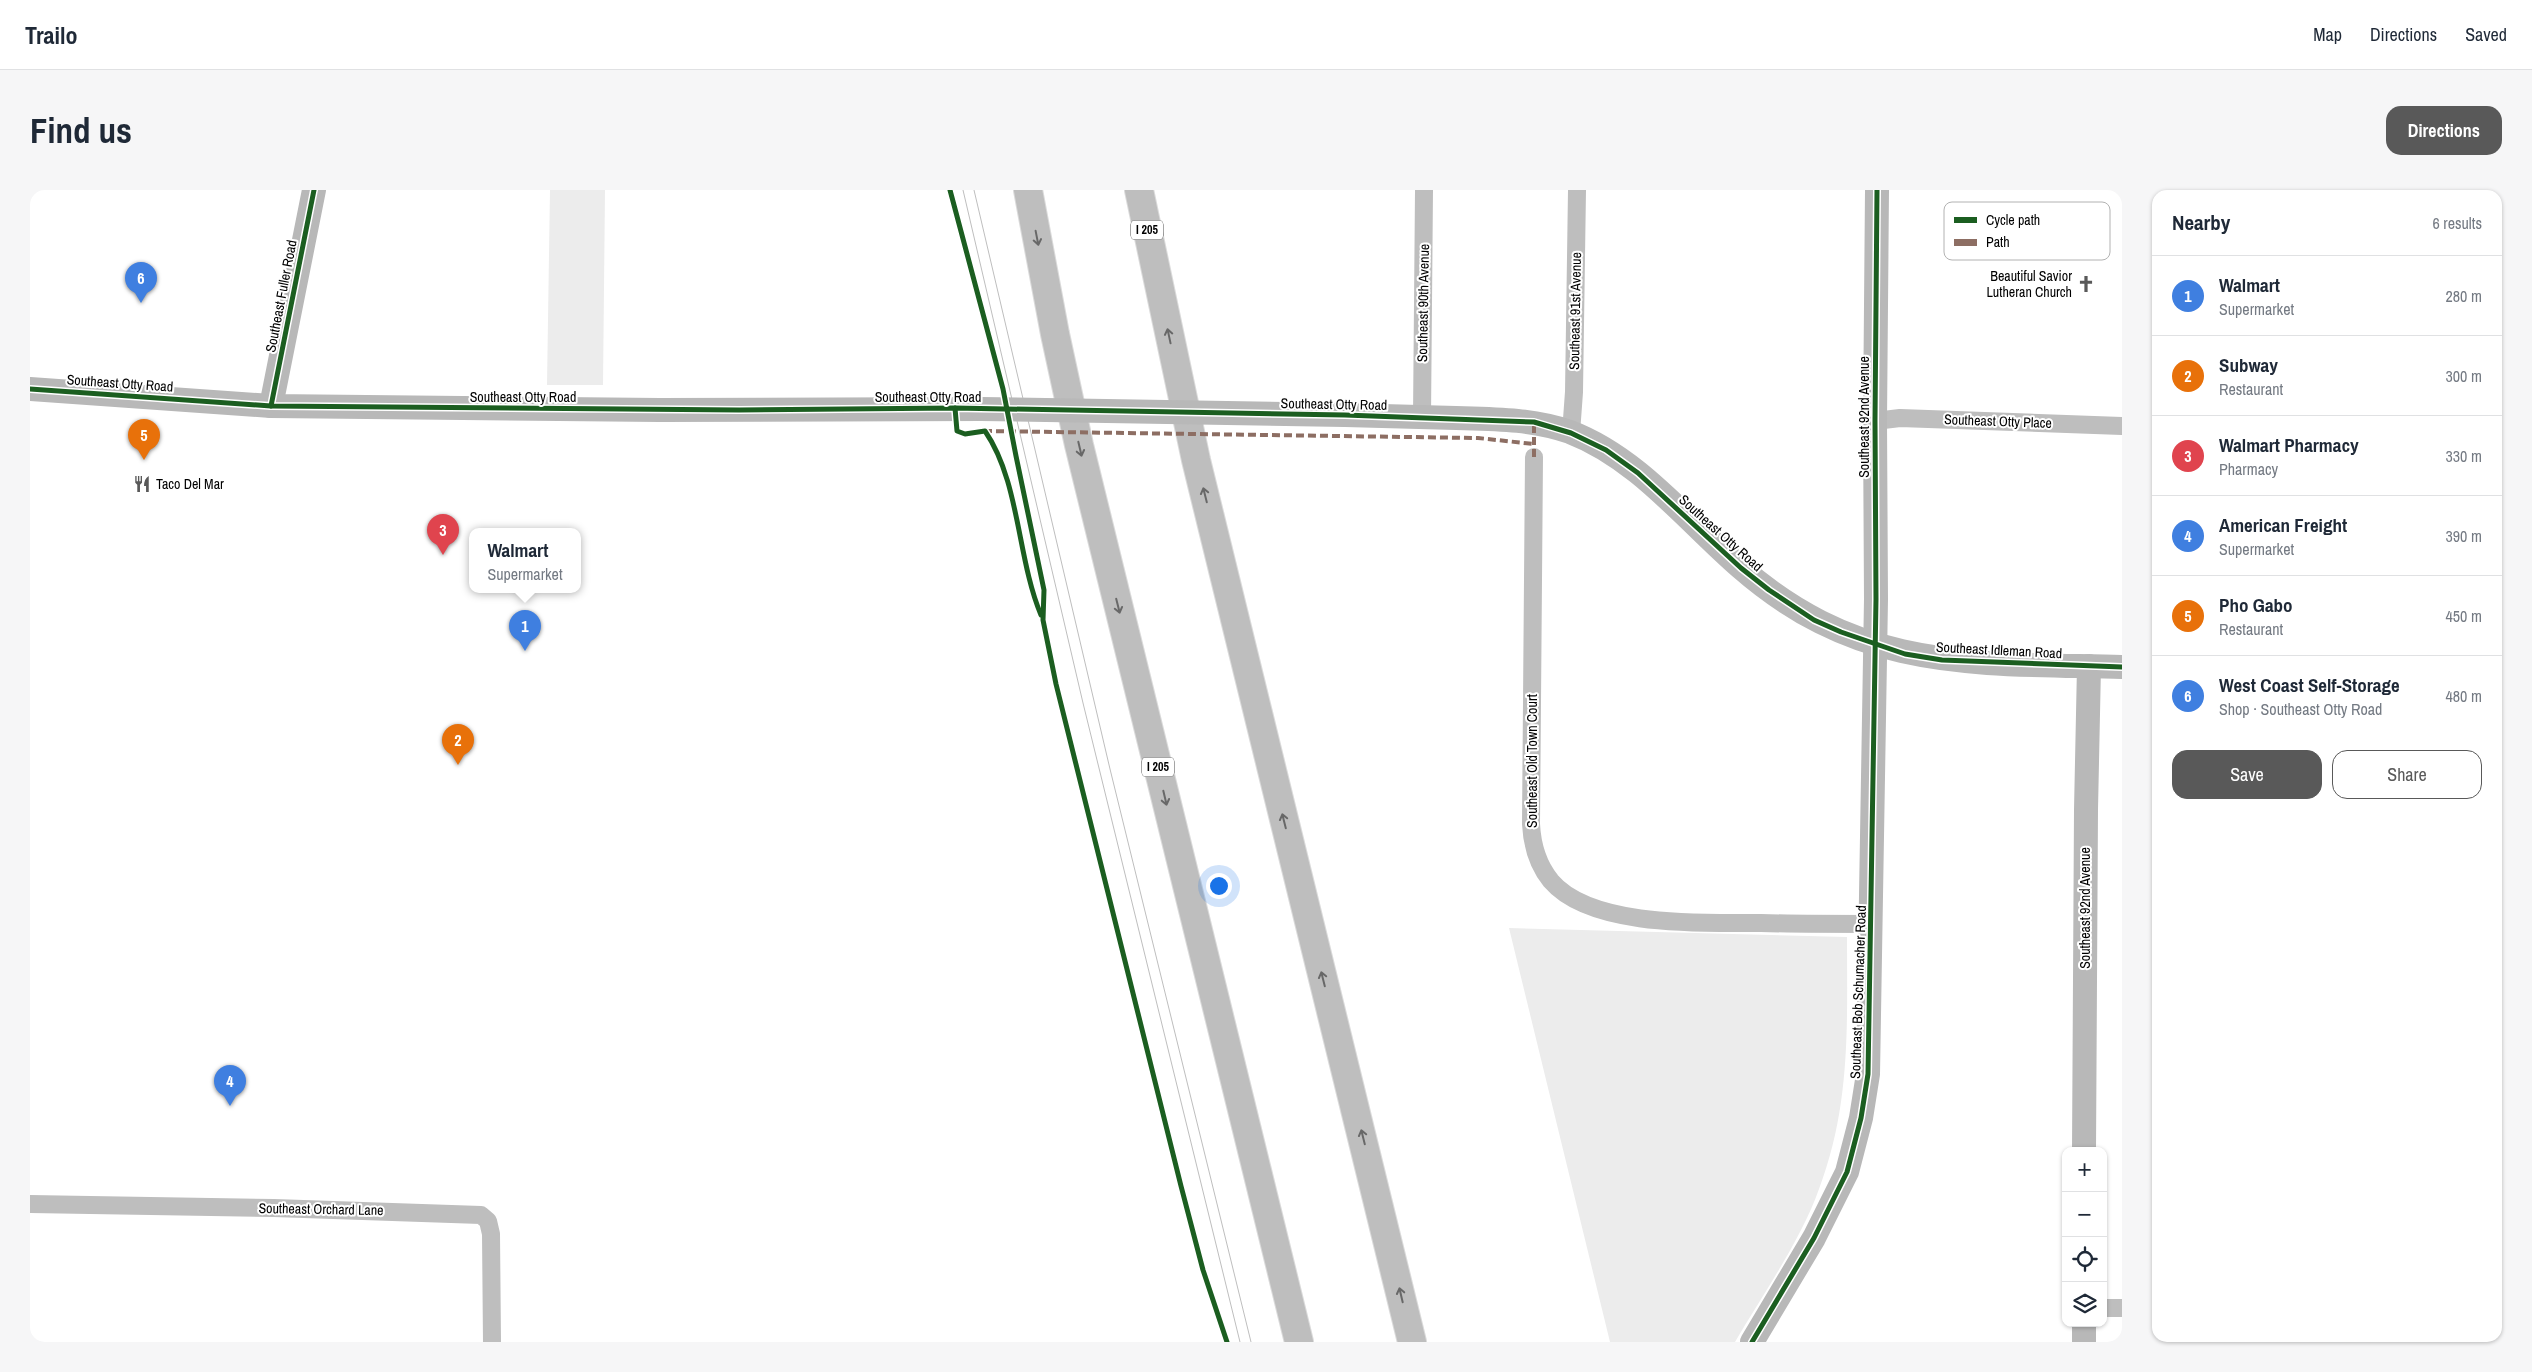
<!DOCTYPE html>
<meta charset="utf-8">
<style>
body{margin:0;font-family:"Archivo Narrow",sans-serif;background:#f6f6f7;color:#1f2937}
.controls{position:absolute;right:15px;bottom:15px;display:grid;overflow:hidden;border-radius:10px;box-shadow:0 1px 4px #0004}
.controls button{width:45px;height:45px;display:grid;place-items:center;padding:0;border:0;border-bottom:1px solid #e0e1e3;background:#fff;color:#1f2937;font:25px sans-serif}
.you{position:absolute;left:1188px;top:695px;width:18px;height:18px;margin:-12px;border:4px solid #fff;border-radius:50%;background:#1a73e8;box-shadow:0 0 0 8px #1a73e833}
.badge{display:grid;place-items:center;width:32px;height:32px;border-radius:50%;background:#595959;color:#fff;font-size:16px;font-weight:700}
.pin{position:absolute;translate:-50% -41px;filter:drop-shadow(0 1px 2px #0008)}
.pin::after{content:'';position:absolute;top:26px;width:18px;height:15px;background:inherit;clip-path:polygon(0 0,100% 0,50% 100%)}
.popup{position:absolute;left:439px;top:338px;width:112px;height:65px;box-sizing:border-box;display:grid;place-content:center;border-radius:10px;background:#fff;filter:drop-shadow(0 1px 4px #0005);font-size:16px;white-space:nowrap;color:#747a83}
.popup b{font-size:19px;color:#1f2937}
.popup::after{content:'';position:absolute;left:50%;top:100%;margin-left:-10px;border:10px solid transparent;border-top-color:#fff}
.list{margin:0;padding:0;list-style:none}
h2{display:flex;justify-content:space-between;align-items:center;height:65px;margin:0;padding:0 20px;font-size:21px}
h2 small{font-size:16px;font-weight:400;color:#747a83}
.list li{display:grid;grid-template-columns:32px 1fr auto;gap:15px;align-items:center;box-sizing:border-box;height:80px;padding:0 20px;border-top:1px solid #e0e1e3}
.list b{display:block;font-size:19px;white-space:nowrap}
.list p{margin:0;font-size:16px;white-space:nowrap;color:#747a83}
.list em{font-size:16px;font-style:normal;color:#747a83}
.actions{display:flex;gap:10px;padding:15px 20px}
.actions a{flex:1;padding:11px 0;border:1px solid #595959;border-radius:15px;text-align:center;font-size:18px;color:#595959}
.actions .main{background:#595959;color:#fff}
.icon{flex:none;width:28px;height:28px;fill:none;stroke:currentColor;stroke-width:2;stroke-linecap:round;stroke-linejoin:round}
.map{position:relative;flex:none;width:2092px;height:1152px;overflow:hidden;border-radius:15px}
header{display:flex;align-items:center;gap:30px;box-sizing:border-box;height:70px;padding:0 25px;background:#fff;border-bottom:1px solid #e0e1e3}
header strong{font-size:24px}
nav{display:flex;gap:28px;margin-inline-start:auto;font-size:18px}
.intro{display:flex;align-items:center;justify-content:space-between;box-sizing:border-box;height:120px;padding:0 30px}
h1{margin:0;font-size:35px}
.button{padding:12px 22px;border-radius:15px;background:#595959;color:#fff;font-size:18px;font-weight:700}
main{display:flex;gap:30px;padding:0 30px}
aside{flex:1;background:#fff;border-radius:15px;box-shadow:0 1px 4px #0004}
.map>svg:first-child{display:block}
</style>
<header>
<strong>Trailo</strong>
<nav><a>Map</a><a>Directions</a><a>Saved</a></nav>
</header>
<div class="intro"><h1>Find us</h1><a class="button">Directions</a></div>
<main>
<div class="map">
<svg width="2092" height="1152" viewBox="0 0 2092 1152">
<rect width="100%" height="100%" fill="#fff"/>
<g fill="#ececec">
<polygon points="520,0 575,0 573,195 517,195"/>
<path d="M1479,738L1817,747C1817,836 1821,914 1789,999C1771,1050 1733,1104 1705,1152H1580Z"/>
</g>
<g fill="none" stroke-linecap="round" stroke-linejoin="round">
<g stroke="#dbdbdb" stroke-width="30">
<g id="highway">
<polyline points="998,0 1025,144 1049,255 1269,1152"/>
<polyline points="1109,0 1166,270 1382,1152"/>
</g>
</g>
<g stroke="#bebebe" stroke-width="18">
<polyline points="1392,227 1394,0"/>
<polyline points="1845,231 1870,228 2092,236"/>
<polyline points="1541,243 1544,202 1547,0"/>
<path d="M1504,267L1501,634C1502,654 1508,675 1521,691C1561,738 1675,733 1731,733C1768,734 1805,734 1841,734"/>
<polyline points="0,1014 244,1018 451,1025 458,1031 461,1044 462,1152"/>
<polyline points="2073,1118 2092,1118"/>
</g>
<g stroke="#b8b8b8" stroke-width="24">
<polyline points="0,199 241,216 630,220 951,219"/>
<polyline points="241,216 284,0"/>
<path d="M1315,225C1352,226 1389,227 1426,228C1464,229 1503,229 1540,242C1608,268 1656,330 1710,377C1830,482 1943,473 2092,477"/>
<polyline points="2054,961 2056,620 2059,476"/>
<polyline points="2054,1133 2054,1152"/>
<polyline points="1722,1152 1784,1048 1817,982 1831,928 1838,884 1846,409 1845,231 1847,0"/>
</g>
<use href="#highway" stroke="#bebebe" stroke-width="28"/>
<g stroke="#bebebe" stroke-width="1">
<polyline points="933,0 1053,513 1210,1152"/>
<polyline points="944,0 1080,579 1221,1152"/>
</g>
<polyline stroke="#b8b8b8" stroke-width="24" points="951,219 1315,225"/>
<g stroke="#8d6e63" stroke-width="4" stroke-dasharray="8 4" stroke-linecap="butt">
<polyline points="954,241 1448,248 1504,254"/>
<polyline points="1504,267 1504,232"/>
</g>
<g stroke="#fff" stroke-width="8">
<g id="cycleway">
<polyline points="920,0 973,199 986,266 1014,400 1013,430 1026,494 1151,996 1173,1080 1197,1152"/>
<polyline points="0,199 241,216 709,220 925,218 1315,225 1504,232 1541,243 1576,260 1608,283 1711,378 1739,400 1784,430 1811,442 1875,464 1912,470 2092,477"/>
<polyline points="241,216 284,0"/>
<path d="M925,218L927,241L935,244L955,241C990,292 987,368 1011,425"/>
<polyline points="1722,1152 1784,1048 1817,982 1831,928 1838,884 1846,409 1845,231 1847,0"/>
</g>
</g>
<use href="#cycleway" stroke="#1b5e20" stroke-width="5"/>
</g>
<defs><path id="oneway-shaft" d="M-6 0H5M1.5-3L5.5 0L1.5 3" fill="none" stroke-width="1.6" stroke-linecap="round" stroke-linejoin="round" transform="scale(1.25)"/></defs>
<g stroke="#686868">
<use href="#oneway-shaft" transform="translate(1007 48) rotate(79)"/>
<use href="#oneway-shaft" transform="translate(1139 146) rotate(-102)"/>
<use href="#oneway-shaft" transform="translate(1050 259) rotate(77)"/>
<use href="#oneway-shaft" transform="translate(1175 305) rotate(-104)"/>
<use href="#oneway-shaft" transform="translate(1088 416) rotate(76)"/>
<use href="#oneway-shaft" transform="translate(1135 608) rotate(77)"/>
<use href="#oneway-shaft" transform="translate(1254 631) rotate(-104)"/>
<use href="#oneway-shaft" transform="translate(1293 789) rotate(-104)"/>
<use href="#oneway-shaft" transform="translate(1333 947) rotate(-104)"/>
<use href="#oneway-shaft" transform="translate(1371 1105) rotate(-103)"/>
</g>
<defs>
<g id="church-bare" transform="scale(1.35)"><path d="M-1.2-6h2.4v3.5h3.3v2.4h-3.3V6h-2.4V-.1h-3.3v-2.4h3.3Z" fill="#595959" stroke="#fff" stroke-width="2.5" paint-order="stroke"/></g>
<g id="restaurant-bare" transform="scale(1.35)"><path d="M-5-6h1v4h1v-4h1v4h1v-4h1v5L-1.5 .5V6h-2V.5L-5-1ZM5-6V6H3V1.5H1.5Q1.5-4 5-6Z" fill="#595959" stroke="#fff" stroke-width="2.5" paint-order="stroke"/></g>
</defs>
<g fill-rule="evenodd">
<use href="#church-bare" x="2056" y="94"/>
<use href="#restaurant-bare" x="112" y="294"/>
</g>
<g text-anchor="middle" stroke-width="4" stroke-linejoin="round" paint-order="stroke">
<g fill="#fff" stroke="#4c4c4c" stroke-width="1">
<rect x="1101" y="30.5" width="32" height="19" rx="4"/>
<rect x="1112" y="567.5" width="32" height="19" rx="4"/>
</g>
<g font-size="12" font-weight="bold" fill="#000">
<text x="1117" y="44">I 205</text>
<text x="1128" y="581">I 205</text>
</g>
<g font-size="14" fill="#000" stroke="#fff" text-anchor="end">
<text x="2042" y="91">Beautiful Savior<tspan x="2042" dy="16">Lutheran Church</tspan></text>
<text x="126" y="299" text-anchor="start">Taco Del Mar</text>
</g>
<g font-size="14" fill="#000" stroke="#fff">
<text transform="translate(251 106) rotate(-79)" y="5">Southeast Fuller Road</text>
<text transform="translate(1393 113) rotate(-89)" y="5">Southeast 90th Avenue</text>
<text transform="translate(1545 121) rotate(-89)" y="5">Southeast 91st Avenue</text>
<text transform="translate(90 193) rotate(4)" y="5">Southeast Otty Road</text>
<text x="493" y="212">Southeast Otty Road</text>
<text x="898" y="212">Southeast Otty Road</text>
<text transform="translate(1304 214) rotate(1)" y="5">Southeast Otty Road</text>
<text transform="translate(1834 227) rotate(-90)" y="5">Southeast 92nd Avenue</text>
<text transform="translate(1968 231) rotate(2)" y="5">Southeast Otty Place</text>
<text transform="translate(1691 343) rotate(42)" y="5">Southeast Otty Road</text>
<text transform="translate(1969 460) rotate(3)" y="5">Southeast Idleman Road</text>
<text transform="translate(1502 571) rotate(-90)" y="5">Southeast Old Town Court</text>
<text transform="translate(2055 718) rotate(-90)" y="5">Southeast 92nd Avenue</text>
<text transform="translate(1828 802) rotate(-88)" y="5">Southeast Bob Schumacher Road</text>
<text transform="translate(291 1019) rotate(1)" y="5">Southeast Orchard Lane</text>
</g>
</g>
<rect x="1914" y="12" width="166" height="58" rx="8" fill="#fff" stroke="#b2b2b2" stroke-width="1"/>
<rect x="1924" y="27" width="23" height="6" fill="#1b5e20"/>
<rect x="1924" y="49" width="23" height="7" fill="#8d6e63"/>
<g font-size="14" fill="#000">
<text x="1956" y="35">Cycle path</text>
<text x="1956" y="57">Path</text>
</g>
</svg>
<div class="controls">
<button>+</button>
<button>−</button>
<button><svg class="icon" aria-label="locate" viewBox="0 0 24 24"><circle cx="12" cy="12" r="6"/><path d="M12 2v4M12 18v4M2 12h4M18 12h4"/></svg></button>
<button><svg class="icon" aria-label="layers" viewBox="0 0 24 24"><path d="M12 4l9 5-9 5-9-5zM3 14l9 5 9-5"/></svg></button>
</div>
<div class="you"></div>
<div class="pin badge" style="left:495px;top:461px;background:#3f7fe0">1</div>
<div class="popup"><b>Walmart</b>Supermarket</div>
<div class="pin badge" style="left:428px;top:575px;background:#e8710a">2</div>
<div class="pin badge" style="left:413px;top:365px;background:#e0444e">3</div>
<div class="pin badge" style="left:200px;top:916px;background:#3f7fe0">4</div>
<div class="pin badge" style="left:114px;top:270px;background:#e8710a">5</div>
<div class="pin badge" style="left:111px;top:113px;background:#3f7fe0">6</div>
</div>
<aside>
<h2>Nearby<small>6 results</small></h2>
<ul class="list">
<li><span class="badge" style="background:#3f7fe0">1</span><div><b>Walmart</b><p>Supermarket</p></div><em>280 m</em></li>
<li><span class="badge" style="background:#e8710a">2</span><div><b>Subway</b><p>Restaurant</p></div><em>300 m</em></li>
<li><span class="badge" style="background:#e0444e">3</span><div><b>Walmart Pharmacy</b><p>Pharmacy</p></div><em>330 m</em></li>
<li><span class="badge" style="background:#3f7fe0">4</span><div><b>American Freight</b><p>Supermarket</p></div><em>390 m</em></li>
<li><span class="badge" style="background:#e8710a">5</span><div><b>Pho Gabo</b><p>Restaurant</p></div><em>450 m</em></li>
<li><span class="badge" style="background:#3f7fe0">6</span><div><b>West Coast Self-Storage</b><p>Shop · Southeast Otty Road</p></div><em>480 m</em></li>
</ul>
<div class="actions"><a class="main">Save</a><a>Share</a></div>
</aside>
</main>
